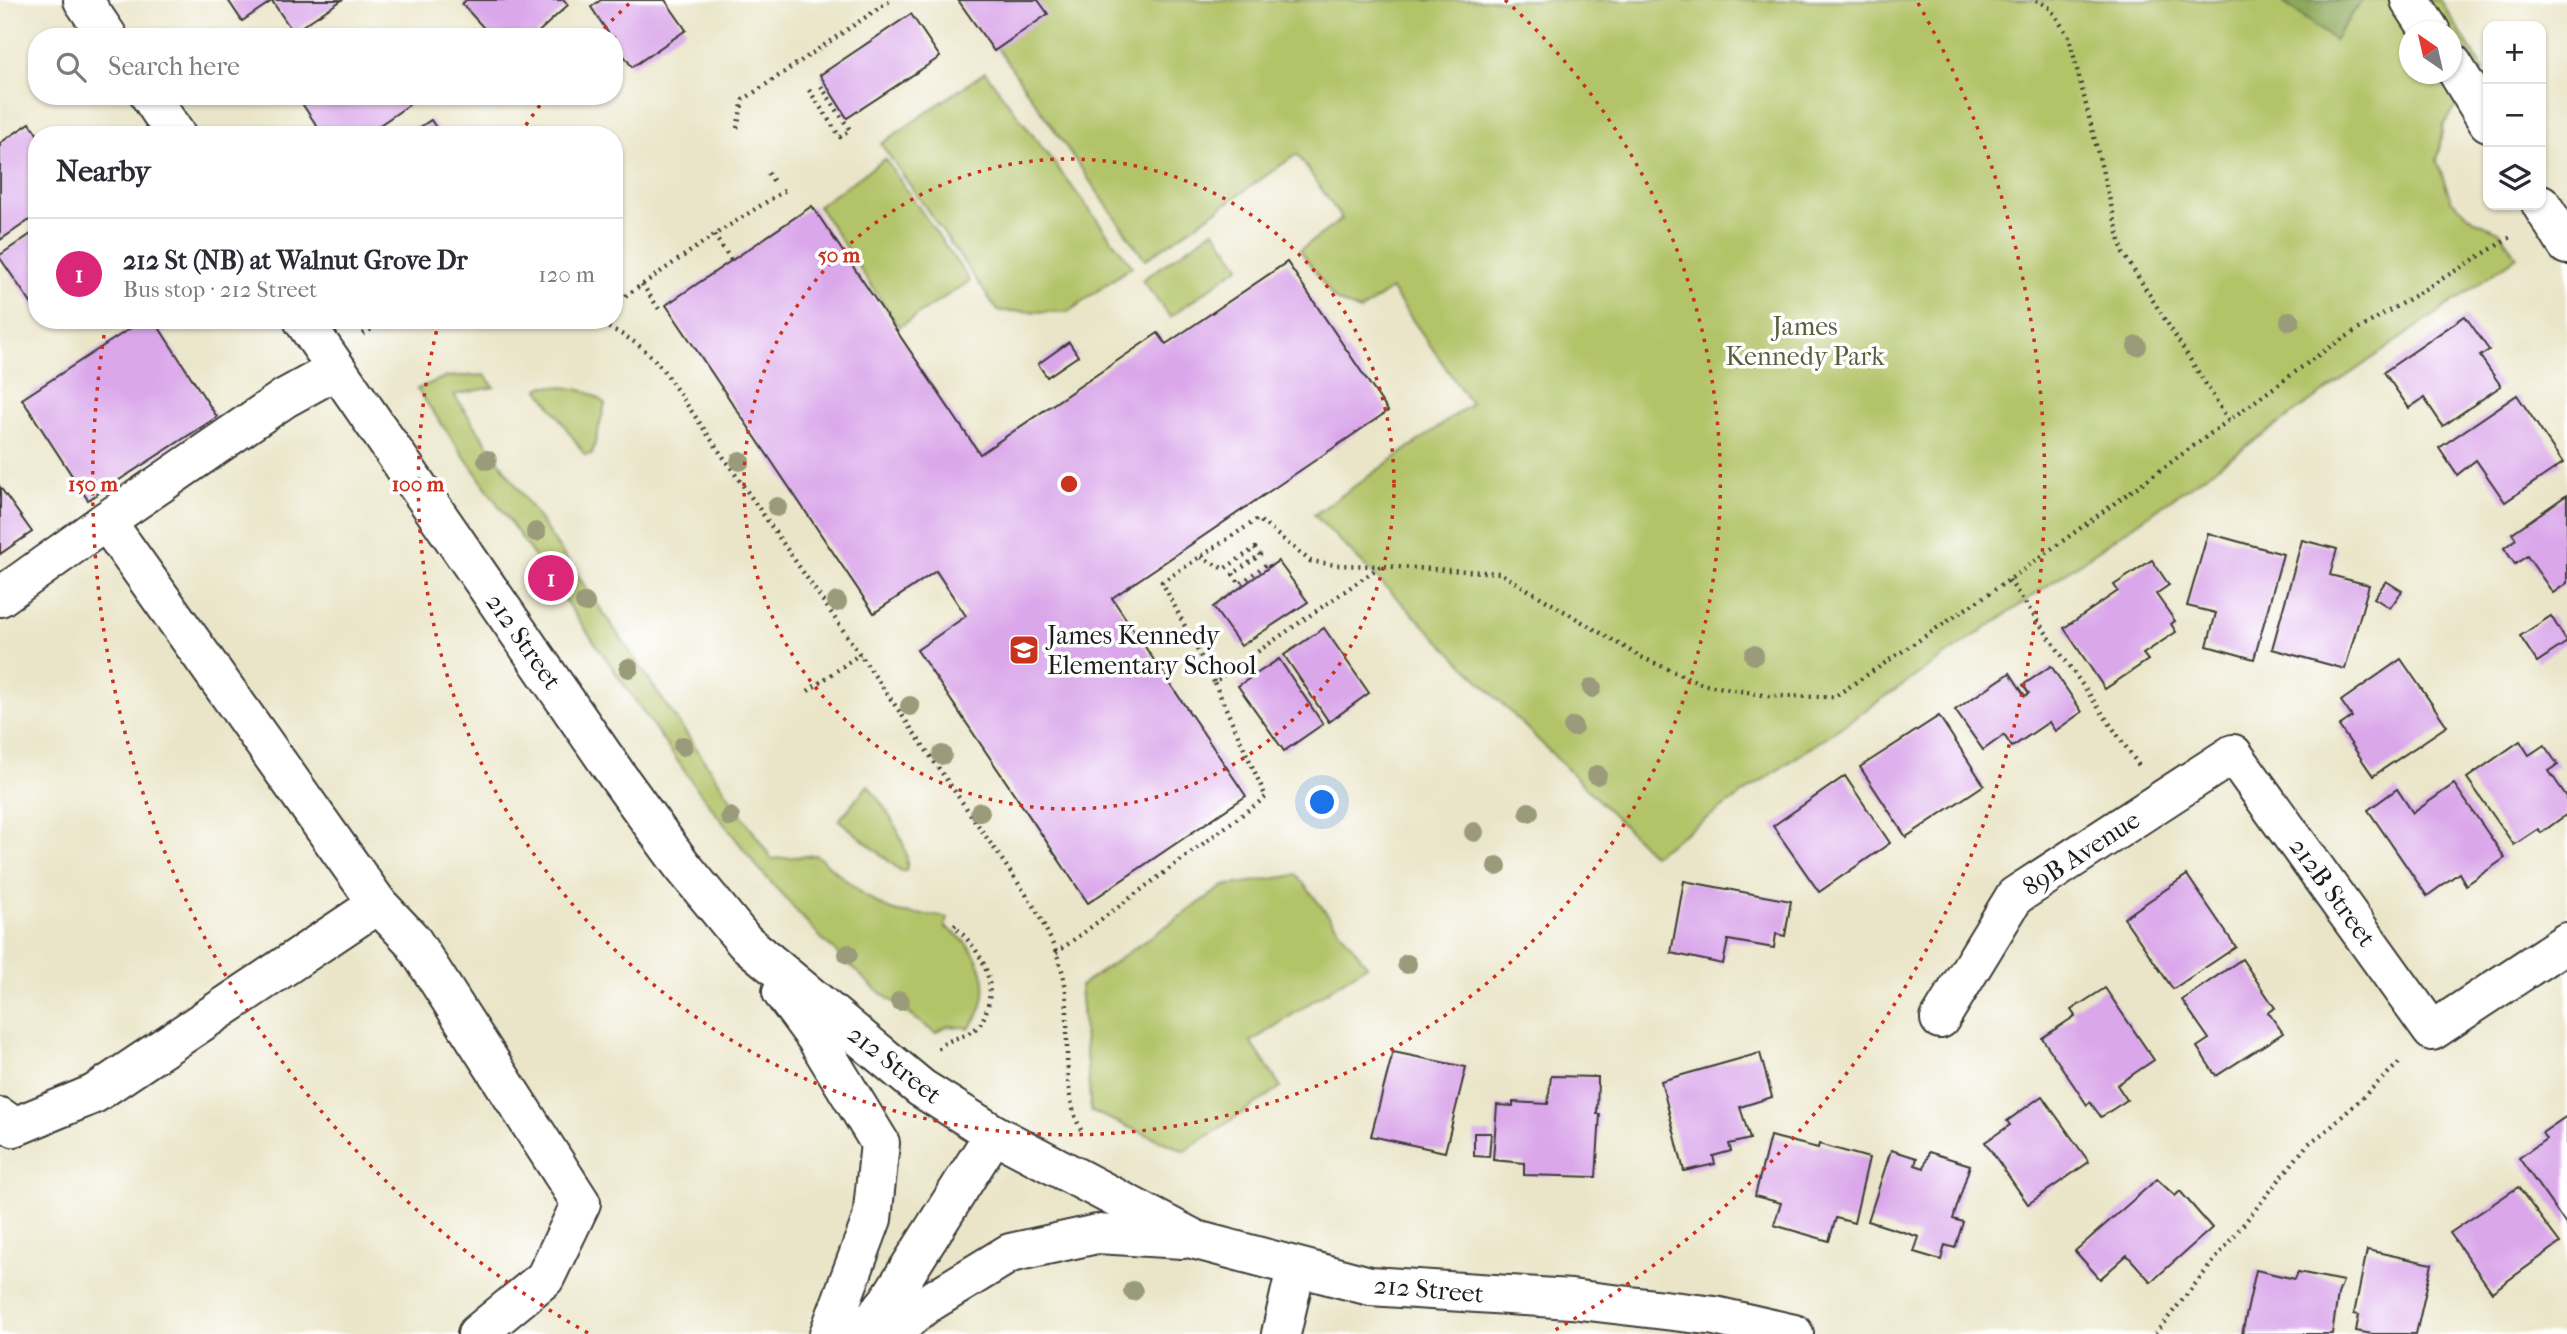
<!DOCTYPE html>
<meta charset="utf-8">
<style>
body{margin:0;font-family:"IM FELL French Canon",serif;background:#f2f2f3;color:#2b2b33}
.controls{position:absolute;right:21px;top:21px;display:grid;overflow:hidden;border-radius:14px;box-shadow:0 2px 5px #0004}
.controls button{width:63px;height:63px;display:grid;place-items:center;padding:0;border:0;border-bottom:2px solid #e1e1e2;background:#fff;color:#2b2b33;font:35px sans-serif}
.compass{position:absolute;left:2399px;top:21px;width:63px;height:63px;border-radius:50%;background:#fff;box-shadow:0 2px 5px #0004;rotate:326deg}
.you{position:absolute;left:1323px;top:803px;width:24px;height:24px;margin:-18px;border:5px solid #fff;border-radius:50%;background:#1a73e8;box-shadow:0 0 0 10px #1a73e833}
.badge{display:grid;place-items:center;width:46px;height:46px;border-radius:50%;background:#db2777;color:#fff;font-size:23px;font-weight:700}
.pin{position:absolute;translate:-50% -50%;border:4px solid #fff;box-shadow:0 2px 7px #0006}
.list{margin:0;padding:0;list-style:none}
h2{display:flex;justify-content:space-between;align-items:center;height:91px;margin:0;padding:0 28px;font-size:30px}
h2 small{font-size:23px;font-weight:400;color:#7c7c81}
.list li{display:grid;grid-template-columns:46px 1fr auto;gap:21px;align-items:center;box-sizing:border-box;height:112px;padding:0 28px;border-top:2px solid #e1e1e2}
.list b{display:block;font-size:26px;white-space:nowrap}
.list p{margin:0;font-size:23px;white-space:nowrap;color:#7c7c81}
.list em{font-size:23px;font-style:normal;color:#7c7c81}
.icon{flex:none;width:38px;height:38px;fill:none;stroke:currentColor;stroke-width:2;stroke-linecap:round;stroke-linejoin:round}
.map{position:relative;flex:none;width:2567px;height:1334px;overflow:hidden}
.search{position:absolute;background:#fff;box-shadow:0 2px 5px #0004;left:28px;top:28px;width:595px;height:77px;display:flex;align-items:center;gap:18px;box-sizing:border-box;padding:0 24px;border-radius:28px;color:#7c7c81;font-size:26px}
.panel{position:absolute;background:#fff;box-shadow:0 2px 5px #0004;left:28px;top:126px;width:595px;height:203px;border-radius:28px}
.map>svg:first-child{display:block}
</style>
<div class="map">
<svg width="2567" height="1334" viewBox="0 0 2567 1334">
<rect width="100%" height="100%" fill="#fff"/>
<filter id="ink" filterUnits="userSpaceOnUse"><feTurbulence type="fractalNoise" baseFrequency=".0143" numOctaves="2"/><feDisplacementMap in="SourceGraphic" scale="14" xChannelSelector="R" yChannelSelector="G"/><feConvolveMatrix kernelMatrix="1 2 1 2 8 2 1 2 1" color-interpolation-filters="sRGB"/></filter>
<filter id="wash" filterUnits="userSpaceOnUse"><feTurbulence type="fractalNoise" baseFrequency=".00686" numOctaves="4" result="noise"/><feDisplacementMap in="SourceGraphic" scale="28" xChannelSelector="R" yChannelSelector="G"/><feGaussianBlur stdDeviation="1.57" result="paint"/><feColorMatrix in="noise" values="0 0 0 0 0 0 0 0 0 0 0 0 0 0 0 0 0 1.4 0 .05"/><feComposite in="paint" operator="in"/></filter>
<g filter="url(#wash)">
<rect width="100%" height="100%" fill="#eae5c8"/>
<g fill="#b2c367" stroke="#677042" stroke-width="2" fill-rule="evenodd">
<path d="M964,0H2440L2484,70L2443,125L2437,161L2451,200L2476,221L2499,231L2517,257L2017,607L1653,855L1314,515L1471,404L1391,289L1360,311L1335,300L1300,250L1342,219L1297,154L1145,260ZM2410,32H2452V74H2410Z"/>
<polygon points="985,72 1132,266 1068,312 998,311 881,144"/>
<polygon points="885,159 970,281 899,327 818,206"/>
<polygon points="1214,230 1240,266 1170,317 1142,280"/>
<path d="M485,375L494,387L454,395L772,859L816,855C838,872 871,906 898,912C915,916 929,913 948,918L945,927C982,947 999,994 969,1028L948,1026L935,1033L874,988L820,937L759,869L695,786L417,389L445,377Z"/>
<path d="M544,386C568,387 587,387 605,404L592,454L585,455L539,389Z"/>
<path d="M868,785C883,804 913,847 906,871H901L839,820Z"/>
<polygon points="1297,875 1367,965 1251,1042 1281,1087 1185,1151 1091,1111 1080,986 1224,886"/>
</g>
<polygon fill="#8da95c" stroke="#54623c" stroke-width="2" points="2280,0 2362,0 2334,40"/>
<g id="blocks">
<g fill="#daa7ea">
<polygon points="228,0 342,0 293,32 272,1 242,21"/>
<polygon points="466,0 564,0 568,5 533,37 492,37 462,4"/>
<polygon points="601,0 665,0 686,30 632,67 614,41 614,37 611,37 591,7"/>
<polygon points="958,0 1038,0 1048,14 994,51"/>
<polygon points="911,14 940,57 847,118 820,75"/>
<polygon points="356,27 363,37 342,37"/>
<polygon points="297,96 403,96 409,105 365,135 323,135"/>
<polygon points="431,120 441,135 408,135"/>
<polygon points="30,123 37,134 37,169 33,172 37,177 37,215 0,240 0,143"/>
<polygon points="812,206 980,454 1158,333 1166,344 1287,262 1388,411 1112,598 1246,796 1088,903 917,650 966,616 936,571 874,613 666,305"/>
<polygon points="37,230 37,312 0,258 0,255"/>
<polygon points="2465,316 2489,350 2480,356 2501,386 2443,426 2424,398 2409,408 2384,372"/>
<polygon points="143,320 154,320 217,417 88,500 22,399"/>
<polygon points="1069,342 1078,356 1047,377 1038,364"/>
<polygon points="2517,395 2563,463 2505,502 2476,460 2457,475 2439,448"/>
<polygon points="0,487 32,532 0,554"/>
<polygon points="2567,495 2567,583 2553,593 2527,556 2515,564 2504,548 2516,539 2512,533"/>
<polygon points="2208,533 2283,554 2254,659 2207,646 2216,613 2187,606"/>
<polygon points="2302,540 2337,549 2330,575 2369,585 2345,669 2272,649"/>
<polygon points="2152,560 2169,585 2156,594 2175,621 2171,624 2176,632 2143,654 2148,660 2105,689 2064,628 2118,591 2114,585"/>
<polygon points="1278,561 1308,602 1241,646 1213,607"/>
<polygon points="2386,581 2402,591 2390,608 2374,598"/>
<polygon points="2551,616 2567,642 2537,662 2520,636"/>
<polygon points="1324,628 1369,693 1329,722 1284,655"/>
<polygon points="1279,659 1323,724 1284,751 1238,686"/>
<polygon points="2401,659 2447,726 2373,776 2339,726 2352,717 2341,701"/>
<polygon points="2051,666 2082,712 2055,731 2049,722 2012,747 2004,735 1983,750 1955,710 2010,673 2025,696 2029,693 2023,685"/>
<polygon points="1939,716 1984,785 1906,837 1860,767"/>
<polygon points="2520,741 2529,755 2544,745 2558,765 2549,771 2567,797 2567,814 2541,833 2538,829 2514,845 2467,778"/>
<polygon points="1845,776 1890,843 1819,892 1773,826"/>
<polygon points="2454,784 2505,858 2466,885 2459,873 2427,896 2368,810 2397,789 2413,813"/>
<polygon points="2187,875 2236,947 2173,989 2124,918"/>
<polygon points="1684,881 1791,901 1785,936 1776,934 1774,948 1728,940 1723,964 1671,953"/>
<polygon points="2242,959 2275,1008 2268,1012 2283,1033 2216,1076 2197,1047 2209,1039 2182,1000"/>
<polygon points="2105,988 2154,1060 2117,1085 2127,1100 2101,1117 2090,1102 2087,1105 2042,1038 2075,1016 2071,1010"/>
<polygon points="1393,1052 1466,1067 1445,1152 1371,1136"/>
<polygon points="1760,1053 1772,1097 1740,1107 1750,1139 1729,1144 1731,1151 1713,1156 1715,1164 1684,1171 1661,1081"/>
<polygon points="1551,1076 1598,1077 1597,1114 1600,1114 1596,1177 1524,1175 1524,1163 1493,1160 1497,1105 1513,1106 1513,1102 1548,1104"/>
<polygon points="2042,1096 2089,1162 2028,1204 1985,1142 2010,1125 2007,1121"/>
<polygon points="2567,1116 2567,1226 2519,1158 2546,1139 2542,1133"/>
<polygon points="1474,1133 1491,1133 1489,1157 1474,1156"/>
<polygon points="1770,1136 1818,1148 1819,1144 1869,1158 1854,1223 1836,1218 1829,1241 1774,1225 1781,1203 1755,1196"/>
<polygon points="1891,1150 1917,1158 1915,1165 1924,1168 1929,1152 1970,1165 1953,1219 1963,1222 1955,1248 1945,1245 1941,1260 1914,1252 1919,1237 1868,1221"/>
<polygon points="2157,1179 2175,1196 2180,1191 2212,1228 2151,1282 2127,1255 2100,1279 2075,1251"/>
<polygon points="2518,1187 2560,1243 2492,1292 2450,1233"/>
<polygon points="2367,1250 2432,1264 2416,1334 2372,1334 2356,1331 2359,1315 2354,1314"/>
<polygon points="2256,1270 2295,1279 2298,1272 2343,1281 2338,1294 2332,1334 2242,1334"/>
</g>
</g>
</g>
<g filter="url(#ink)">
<use href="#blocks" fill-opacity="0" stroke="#3b3a36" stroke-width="2"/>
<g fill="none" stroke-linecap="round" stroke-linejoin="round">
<g stroke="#3b3a36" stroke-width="42">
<g id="minor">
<polyline points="83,0 108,37"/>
<polyline points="2410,0 2431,32"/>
<polyline points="2452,63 2488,122"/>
<polyline points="150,96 176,135"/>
<polyline points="2541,204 2567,245"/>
<polyline points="303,320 616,774 681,864 745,942 921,1088 994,1134 1196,1240 1370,1286 1571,1299 1715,1316 1794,1334"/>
<polyline points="106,521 285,398 336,370"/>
<polyline points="0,597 106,521 378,904 412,940 581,1203 545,1278 477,1334"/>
<polyline points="782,992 816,1038 880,1143 872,1219 829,1334"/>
<polyline points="1940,1019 2015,896 2233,754 2432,1031 2567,942"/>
<polyline points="0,1117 14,1127 94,1094 378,904"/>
<polyline points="861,1334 889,1300 994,1134"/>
<polyline points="890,1334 925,1305 1010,1253 1097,1234 1183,1239"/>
<polyline points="1281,1334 1296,1268"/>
</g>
</g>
<g stroke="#3b3a36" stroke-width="4.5" stroke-dasharray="2 5" stroke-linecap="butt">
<polyline points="2036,0 2050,8 2069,37 2123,253 2229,421"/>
<polyline points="809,90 840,137 850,130 821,86 825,84"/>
<polyline points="737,128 743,100 891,0"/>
<polyline points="768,173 775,183"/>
<polyline points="714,235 731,260"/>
<polyline points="642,284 661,312"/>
<polyline points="614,304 714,235 787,189"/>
<path d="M589,320C618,330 641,343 661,367L1034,906C1048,933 1063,961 1066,992C1070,1036 1060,1089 1081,1130"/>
<polyline points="363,334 379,325 399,320"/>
<polyline points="1201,557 1224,569 1255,548 1260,555 1233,574 1240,584 1268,563 1270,567"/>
<polyline points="2009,580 2140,767"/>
<polyline points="1214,682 1162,582 1258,519 1310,561 1336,565 1380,566"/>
<polyline points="808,691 860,654"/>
<polyline points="1056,953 1266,797 1214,682 1381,566 1500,573 1641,657 1702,684 1768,696 1834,697 2009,580 2331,346 2511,237"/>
<path d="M938,1049C948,1038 960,1039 972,1031C981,1026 984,1018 987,1009C997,975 978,948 954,926L958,922"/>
<polyline points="2155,1334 2308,1144 2330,1128 2402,1060"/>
</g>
<use href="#minor" stroke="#fff" stroke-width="38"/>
</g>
<g fill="#9a9b7a">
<circle cx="2290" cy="321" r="10"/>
<circle cx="2137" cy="346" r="10"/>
<circle cx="487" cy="460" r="10"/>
<circle cx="740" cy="461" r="10"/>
<circle cx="777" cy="507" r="10"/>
<circle cx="536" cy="532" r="10"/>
<circle cx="837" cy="602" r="10"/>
<circle cx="585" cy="603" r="10"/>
<circle cx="1754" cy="655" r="10"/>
<circle cx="629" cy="668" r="10"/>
<circle cx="1592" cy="688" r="10"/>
<circle cx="910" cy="706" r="10"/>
<circle cx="1573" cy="727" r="10"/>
<circle cx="683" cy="746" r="10"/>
<circle cx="942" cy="755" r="10"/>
<circle cx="1597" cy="775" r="10"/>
<circle cx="980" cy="812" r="10"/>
<circle cx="1529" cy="812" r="10"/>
<circle cx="730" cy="817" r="10"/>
<circle cx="1474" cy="832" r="10"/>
<circle cx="1497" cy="866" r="10"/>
<circle cx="848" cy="954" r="10"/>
<circle cx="1407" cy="964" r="10"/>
<circle cx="900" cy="1001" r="10"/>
<circle cx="1133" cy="1291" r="10"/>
</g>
</g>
<g fill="none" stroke="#c8321e" stroke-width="3.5" stroke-dasharray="3.5 7">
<circle cx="1069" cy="484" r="325"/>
<path d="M520 134A651 651 0 0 1 546 97M597 36A651 651 0 0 1 633 0M1505 0A651 651 0 1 1 439 321"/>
<path d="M588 1333A976 976 0 0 1 106 323M1918 3A976 976 0 0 1 1550 1333"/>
</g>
<defs>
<g id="school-square" transform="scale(1.575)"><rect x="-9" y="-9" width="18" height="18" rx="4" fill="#c8321e" stroke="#fff"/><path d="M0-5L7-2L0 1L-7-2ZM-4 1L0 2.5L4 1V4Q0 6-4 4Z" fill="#fff"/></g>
</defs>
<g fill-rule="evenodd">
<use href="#school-square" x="1024" y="650"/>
</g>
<g text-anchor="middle" stroke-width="7" stroke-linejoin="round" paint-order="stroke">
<g font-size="26" fill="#585f3a" stroke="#fff">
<text x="1805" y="335">James<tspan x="1805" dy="30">Kennedy Park</tspan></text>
</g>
<g font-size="26" fill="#1c1c1c" stroke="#fff" text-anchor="start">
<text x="1047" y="644">James Kennedy<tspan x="1047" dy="30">Elementary School</tspan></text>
</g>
<g font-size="26" fill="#1c1c1c" stroke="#fff">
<text transform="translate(524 641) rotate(55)" y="9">212 Street</text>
<text transform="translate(2081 853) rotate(-33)" y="9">89B Avenue</text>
<text transform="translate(2333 892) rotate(54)" y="9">212B Street</text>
<text transform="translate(895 1064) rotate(38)" y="9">212 Street</text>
<text transform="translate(1429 1289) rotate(5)" y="9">212 Street</text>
</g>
</g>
<circle cx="1069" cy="484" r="10" fill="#c8321e" stroke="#fff" stroke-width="3.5"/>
<g font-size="21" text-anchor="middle" font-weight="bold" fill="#c8321e" stroke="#fff" stroke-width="7" stroke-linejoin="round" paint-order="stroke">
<text x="839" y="262">50 m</text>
<text x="93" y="491">150 m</text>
<text x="418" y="491">100 m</text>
</g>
</svg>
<div class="controls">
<button>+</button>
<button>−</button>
<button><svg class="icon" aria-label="layers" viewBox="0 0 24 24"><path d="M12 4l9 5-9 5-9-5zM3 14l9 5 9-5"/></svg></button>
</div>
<svg class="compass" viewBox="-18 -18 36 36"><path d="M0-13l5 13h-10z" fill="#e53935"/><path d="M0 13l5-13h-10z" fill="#7c7c81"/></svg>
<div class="you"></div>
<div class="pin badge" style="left:551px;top:578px">1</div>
<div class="search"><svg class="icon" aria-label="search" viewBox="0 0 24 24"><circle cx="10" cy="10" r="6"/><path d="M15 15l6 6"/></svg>Search here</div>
<section class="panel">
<h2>Nearby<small></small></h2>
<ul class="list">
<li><span class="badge">1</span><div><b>212 St (NB) at Walnut Grove Dr</b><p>Bus stop · 212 Street</p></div><em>120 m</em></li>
</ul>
</section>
</div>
